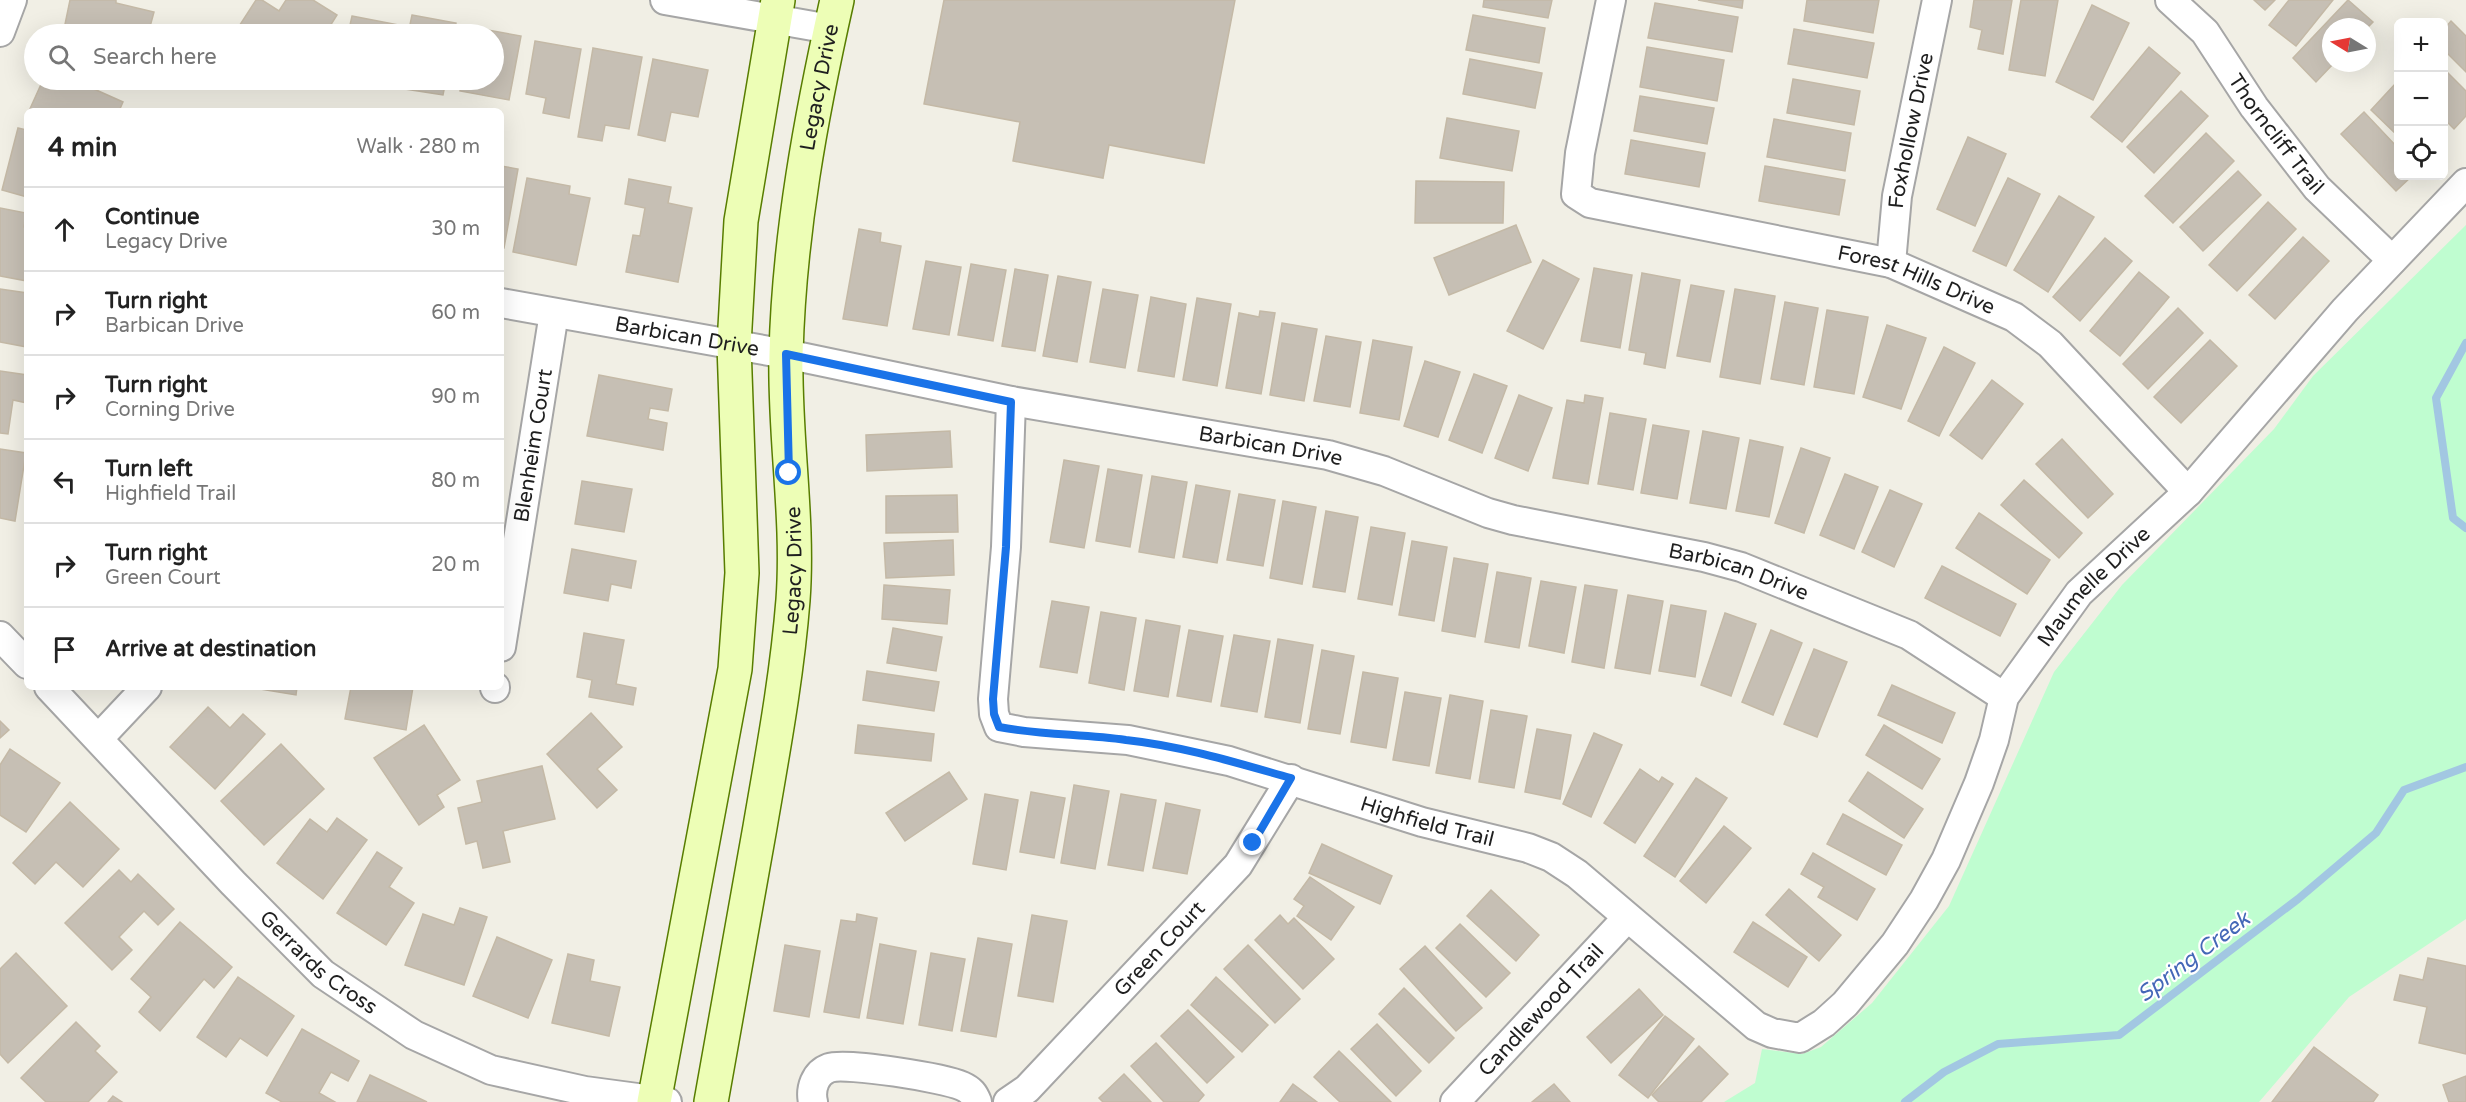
<!DOCTYPE html>
<meta charset="utf-8">
<style>
body{margin:0;font-family:"Varela Round",sans-serif;background:#f2f2f2;color:#222}
.controls{position:absolute;right:18px;top:18px;display:grid;overflow:hidden;border-radius:9px;box-shadow:0 6px 24px #0002}
.controls button{width:54px;height:54px;display:grid;place-items:center;padding:0;border:0;border-bottom:2px solid #e0e0e0;background:#fff;color:#222;font:30px sans-serif}
.compass{position:absolute;left:2322px;top:18px;width:54px;height:54px;border-radius:50%;background:#fff;box-shadow:0 6px 24px #0002;rotate:280deg}
.stop{position:absolute;width:18px;height:18px;margin:-14px;border:4px solid #1a73e8;border-radius:50%;background:#fff}
.stop.end{background:#1a73e8;border-color:#fff;box-shadow:0 2px 6px #0008}
.list{margin:0;padding:0;list-style:none}
h2{display:flex;justify-content:space-between;align-items:center;height:78px;margin:0;padding:0 24px;font-size:26px}
h2 small{font-size:20px;font-weight:400;color:#767676}
.list li{display:grid;grid-template-columns:39px 1fr auto;gap:18px;align-items:center;box-sizing:border-box;height:84px;padding:0 24px;border-top:2px solid #e0e0e0}
.list b{display:block;font-size:22px;white-space:nowrap}
.list p{margin:0;font-size:20px;white-space:nowrap;color:#767676}
.list em{font-size:20px;font-style:normal;color:#767676}
.icon{flex:none;width:33px;height:33px;fill:none;stroke:currentColor;stroke-width:2;stroke-linecap:round;stroke-linejoin:round}
.map{position:relative;flex:none;width:2466px;height:1102px;overflow:hidden}
.search{position:absolute;background:#fff;box-shadow:0 6px 24px #0002;left:24px;top:24px;width:480px;height:66px;display:flex;align-items:center;gap:15px;box-sizing:border-box;padding:0 21px;border-radius:33px;color:#767676;font-size:22px}
.panel{position:absolute;background:#fff;box-shadow:0 6px 24px #0002;left:24px;top:108px;width:480px;height:582px;border-radius:9px}
.map>svg:first-child{display:block}
</style>
<div class="map">
<svg width="2466" height="1102" viewBox="0 0 2466 1102">
<rect width="100%" height="100%" fill="#f1efe5"/>
<polygon fill="#bffdd0" points="2466,225 2466,919 2349,997 2259,1102 1724,1102 1755,1083 1762,1049 1802,1054 1821,1047 1872,1003 1949,906 2054,672 2122,585 2274,429 2313,376"/>
<g fill="none" stroke-linecap="round" stroke-linejoin="round">
<g stroke="#a2c7e2" stroke-width="8">
<polyline points="2466,343 2436,398 2453,518 2466,528"/>
<polyline points="1905,1102 1944,1072 1998,1044 2119,1035 2298,899 2376,833 2404,790 2466,767"/>
</g>
</g>
<g fill="#c6bfb4" stroke="#c4b9a6" stroke-width="1.5">
<polygon points="70,0 116,0 116,3 154,12 148,34 63,34"/>
<polygon points="256,0 262,0 279,11 286,0 313,0 337,15 325,34 234,34"/>
<polygon points="944,0 1235,0 1204,163 1109,145 1103,178 1013,161 1020,122 924,104"/>
<polygon points="1484,0 1552,0 1548,18 1483,7"/>
<polygon points="1698,0 1743,0 1742,8"/>
<polygon points="1807,0 1879,0 1873,33 1804,21"/>
<polygon points="1974,0 2012,0 2003,54 1978,49 1982,30 1970,27"/>
<polygon points="2021,0 2058,0 2045,76 2009,70"/>
<polygon points="2254,0 2275,0 2265,10"/>
<polygon points="2289,0 2333,0 2296,46 2269,25"/>
<polygon points="2348,0 2373,22 2367,28 2331,27 2331,63 2334,63 2316,82 2293,58"/>
<polygon points="1655,3 1738,17 1732,52 1648,38"/>
<polygon points="2092,5 2129,23 2093,100 2056,82"/>
<polygon points="412,15 456,23 454,34 408,34"/>
<polygon points="1473,15 1545,28 1539,63 1466,50"/>
<polygon points="352,16 399,25 397,34 348,34"/>
<polygon points="2451,21 2466,36 2466,72 2444,50 2444,29"/>
<polygon points="471,27 521,36 509,100 460,91 462,80 494,80 494,34 470,34"/>
<polygon points="1794,29 1874,43 1867,78 1788,64"/>
<polygon points="535,41 581,49 569,118 543,113 546,98 526,94"/>
<polygon points="1647,47 1724,60 1717,101 1640,87"/>
<polygon points="2149,47 2180,73 2122,142 2091,117"/>
<polygon points="593,48 642,57 629,129 605,125 602,141 578,137"/>
<polygon points="653,59 708,70 698,117 671,112 665,141 638,135"/>
<polygon points="1470,59 1542,73 1535,108 1463,94"/>
<polygon points="2444,69 2466,91 2466,116 2454,129 2444,119"/>
<polygon points="1793,79 1860,91 1854,125 1787,113"/>
<polygon points="43,80 98,80 94,89 123,102 119,111 29,111"/>
<polygon points="356,80 389,80 388,87"/>
<polygon points="400,80 446,80 443,95 399,88"/>
<polygon points="2395,84 2398,87 2398,136 2371,110"/>
<polygon points="2181,91 2208,116 2154,173 2127,147"/>
<polygon points="1640,96 1714,108 1707,144 1634,131"/>
<polygon points="2364,112 2398,148 2398,176 2412,176 2396,191 2341,134"/>
<polygon points="1447,118 1519,131 1512,171 1440,158"/>
<polygon points="1774,119 1851,133 1845,171 1767,157"/>
<polygon points="18,128 27,130 27,197 2,190"/>
<polygon points="2206,133 2234,161 2173,223 2145,196"/>
<polygon points="1968,137 2006,154 1975,226 1937,209"/>
<polygon points="1631,140 1705,153 1699,187 1625,174"/>
<polygon points="501,166 518,169 504,248 501,248"/>
<polygon points="1765,166 1845,180 1839,215 1759,201"/>
<polygon points="2238,171 2261,195 2203,251 2180,227"/>
<polygon points="527,178 570,186 569,194 590,198 576,265 513,252"/>
<polygon points="2008,178 2040,194 2006,266 1973,251"/>
<polygon points="629,179 671,187 668,203 692,208 678,282 626,272 633,235 640,236 645,208 625,204"/>
<polygon points="1416,181 1504,182 1503,223 1415,223"/>
<polygon points="2059,196 2094,217 2048,292 2014,270"/>
<polygon points="2268,202 2296,229 2237,291 2209,265"/>
<polygon points="0,208 26,213 24,227 27,228 27,281 0,276"/>
<polygon points="1516,225 1531,262 1449,295 1434,258"/>
<polygon points="859,229 881,233 880,242 901,246 887,326 843,319"/>
<polygon points="2303,237 2329,261 2275,319 2249,295"/>
<polygon points="2105,238 2132,261 2080,321 2053,297"/>
<polygon points="1543,260 1579,279 1543,349 1507,331"/>
<polygon points="926,261 961,267 949,335 913,329"/>
<polygon points="971,264 1006,270 993,341 958,335"/>
<polygon points="1594,268 1632,275 1620,348 1581,341"/>
<polygon points="1015,269 1048,275 1035,351 1002,346"/>
<polygon points="2139,272 2169,297 2120,356 2090,331"/>
<polygon points="1642,273 1680,280 1665,368 1644,364 1646,353 1629,350"/>
<polygon points="1058,276 1091,282 1077,362 1043,356"/>
<polygon points="1691,285 1724,291 1710,362 1677,356"/>
<polygon points="0,289 27,293 27,347 0,342"/>
<polygon points="1103,289 1138,295 1125,368 1090,362"/>
<polygon points="1735,289 1775,296 1760,384 1720,377"/>
<polygon points="1151,297 1186,304 1174,377 1138,371"/>
<polygon points="1197,298 1231,304 1217,386 1183,380"/>
<polygon points="1785,302 1818,308 1804,385 1771,379"/>
<polygon points="2178,308 2203,333 2148,389 2123,364"/>
<polygon points="1827,310 1868,317 1854,394 1814,387"/>
<polygon points="1260,311 1275,313 1261,394 1226,388 1239,313 1259,317"/>
<polygon points="1282,323 1317,329 1304,401 1270,395"/>
<polygon points="1887,325 1926,338 1901,409 1863,397"/>
<polygon points="1326,336 1361,342 1350,407 1314,401"/>
<polygon points="1373,340 1412,347 1399,420 1360,413"/>
<polygon points="2210,340 2237,366 2181,423 2154,397"/>
<polygon points="1944,347 1975,363 1939,436 1908,421"/>
<polygon points="1425,361 1460,372 1438,437 1404,426"/>
<polygon points="0,371 27,375 27,403 13,400 8,434 0,433"/>
<polygon points="1474,374 1507,386 1482,453 1449,440"/>
<polygon points="599,375 672,389 668,411 650,408 648,419 667,423 663,450 587,436"/>
<polygon points="1992,380 2023,404 1982,459 1950,435"/>
<polygon points="1519,395 1552,408 1528,471 1495,458"/>
<polygon points="1585,395 1603,398 1588,484 1553,478 1567,400 1584,403"/>
<polygon points="1610,413 1646,419 1633,490 1598,484"/>
<polygon points="1653,425 1689,431 1677,499 1641,493"/>
<polygon points="950,431 952,467 867,471 866,435"/>
<polygon points="1703,431 1739,438 1726,509 1690,503"/>
<polygon points="2062,439 2113,494 2088,518 2036,464"/>
<polygon points="1750,440 1783,447 1769,517 1736,511"/>
<polygon points="1801,448 1830,458 1804,533 1775,523"/>
<polygon points="0,449 26,453 15,521 0,518"/>
<polygon points="1064,460 1099,466 1084,548 1050,542"/>
<polygon points="1108,469 1142,475 1130,547 1096,541"/>
<polygon points="1845,474 1878,487 1854,549 1820,535"/>
<polygon points="1152,476 1187,482 1174,558 1139,552"/>
<polygon points="2024,480 2082,533 2059,558 2001,505"/>
<polygon points="582,481 632,489 624,532 575,524"/>
<polygon points="1196,485 1230,491 1217,563 1183,557"/>
<polygon points="1890,490 1922,504 1894,567 1862,552"/>
<polygon points="1239,494 1275,500 1263,566 1227,560"/>
<polygon points="957,495 958,532 886,533 886,496"/>
<polygon points="1283,501 1316,507 1302,584 1270,578"/>
<polygon points="1326,511 1358,517 1345,592 1313,587"/>
<polygon points="1979,513 2050,560 2027,594 1956,548"/>
<polygon points="1371,527 1405,533 1392,605 1358,599"/>
<polygon points="953,540 954,575 886,578 884,543"/>
<polygon points="1412,541 1447,547 1434,621 1399,615"/>
<polygon points="572,549 636,561 631,588 611,584 608,601 564,593"/>
<polygon points="1454,558 1488,564 1475,637 1442,631"/>
<polygon points="1942,566 2016,604 2000,636 1925,598"/>
<polygon points="1497,572 1531,578 1519,648 1485,642"/>
<polygon points="1541,581 1576,587 1564,653 1529,646"/>
<polygon points="884,585 950,590 947,624 882,619"/>
<polygon points="1585,585 1617,590 1604,668 1572,662"/>
<polygon points="1628,595 1663,601 1650,674 1615,668"/>
<polygon points="1052,601 1089,607 1077,673 1040,667"/>
<polygon points="1671,605 1706,611 1695,677 1659,671"/>
<polygon points="1101,612 1136,618 1124,690 1089,683"/>
<polygon points="1725,613 1756,624 1731,696 1701,685"/>
<polygon points="1146,620 1180,626 1168,697 1134,691"/>
<polygon points="893,628 942,637 936,671 887,663"/>
<polygon points="1189,630 1223,636 1211,702 1177,696"/>
<polygon points="1771,630 1802,643 1773,715 1742,702"/>
<polygon points="584,633 624,640 616,684 636,688 633,705 589,697 592,680 577,677"/>
<polygon points="1234,635 1270,641 1257,712 1221,706"/>
<polygon points="1278,639 1313,645 1300,723 1265,717"/>
<polygon points="1814,649 1847,662 1817,737 1784,724"/>
<polygon points="1322,650 1354,656 1340,734 1308,729"/>
<polygon points="867,671 939,682 934,711 863,700"/>
<polygon points="1363,672 1398,678 1386,748 1351,742"/>
<polygon points="1892,685 1955,713 1942,743 1878,715"/>
<polygon points="248,687 297,687 296,695"/>
<polygon points="351,687 413,687 406,730 345,719"/>
<polygon points="1405,692 1441,698 1429,766 1393,760"/>
<polygon points="1450,695 1483,701 1470,779 1436,773"/>
<polygon points="208,707 230,728 243,714 265,734 215,789 170,747"/>
<polygon points="1491,710 1527,716 1514,788 1479,782"/>
<polygon points="591,713 622,747 597,769 617,790 597,808 547,754"/>
<polygon points="0,721 9,730 0,738"/>
<polygon points="424,725 460,780 437,795 444,807 419,825 374,758"/>
<polygon points="858,725 934,734 931,761 855,753"/>
<polygon points="1884,725 1940,759 1922,789 1866,755"/>
<polygon points="1537,729 1571,735 1560,799 1525,792"/>
<polygon points="1594,733 1622,745 1591,817 1563,804"/>
<polygon points="281,744 324,789 264,845 221,801"/>
<polygon points="10,749 60,783 26,832 0,815 0,765"/>
<polygon points="542,766 555,819 503,831 510,862 483,868 477,841 466,844 458,808 482,802 477,781"/>
<polygon points="1640,769 1659,782 1662,777 1673,784 1635,843 1604,823"/>
<polygon points="949,772 967,799 905,841 886,813"/>
<polygon points="1868,772 1923,809 1904,838 1849,801"/>
<polygon points="1696,778 1727,798 1675,877 1644,856"/>
<polygon points="1074,785 1109,791 1095,869 1061,863"/>
<polygon points="1031,792 1065,798 1054,858 1020,852"/>
<polygon points="985,794 1018,800 1006,870 973,864"/>
<polygon points="1121,794 1156,800 1143,871 1108,865"/>
<polygon points="70,802 119,849 83,887 56,862 35,884 13,863"/>
<polygon points="1166,803 1200,810 1187,874 1153,868"/>
<polygon points="1843,814 1902,845 1886,875 1827,844"/>
<polygon points="337,818 367,840 323,899 277,863 310,819 327,832"/>
<polygon points="1724,826 1751,848 1706,903 1680,881"/>
<polygon points="1322,844 1392,876 1380,904 1309,873"/>
<polygon points="377,852 402,868 389,887 414,903 386,945 337,913"/>
<polygon points="1813,853 1875,889 1857,920 1818,897 1824,887 1801,874"/>
<polygon points="119,870 131,882 138,874 174,909 158,925 144,911 119,937 132,950 112,970 65,923"/>
<polygon points="1310,877 1354,907 1331,940 1297,916 1304,906 1294,899"/>
<polygon points="1789,889 1841,935 1819,961 1766,915"/>
<polygon points="1491,890 1539,935 1516,961 1467,916"/>
<polygon points="460,908 487,917 464,985 405,965 423,914 454,925"/>
<polygon points="857,914 877,918 859,1018 824,1012 841,920 856,922"/>
<polygon points="1032,915 1067,921 1053,1002 1018,996"/>
<polygon points="1280,915 1288,924 1294,918 1334,959 1303,989 1255,940"/>
<polygon points="180,922 232,967 214,988 204,979 160,1031 139,1012 151,997 131,979"/>
<polygon points="1753,922 1807,957 1788,987 1734,952"/>
<polygon points="1460,924 1510,973 1486,997 1436,948"/>
<polygon points="497,937 552,960 528,1018 473,996"/>
<polygon points="978,938 1012,944 996,1037 961,1031"/>
<polygon points="880,944 916,951 903,1024 867,1018"/>
<polygon points="785,945 820,951 809,1017 774,1011"/>
<polygon points="1248,945 1300,999 1275,1023 1224,969"/>
<polygon points="1425,946 1482,1008 1456,1031 1400,969"/>
<polygon points="16,953 67,1006 8,1063 0,1054 0,969"/>
<polygon points="931,953 965,959 952,1031 919,1025"/>
<polygon points="568,954 594,960 590,981 620,987 609,1036 552,1023"/>
<polygon points="2428,958 2466,966 2466,1054 2419,1043 2427,1007 2394,1000 2400,975 2423,980"/>
<polygon points="238,977 294,1016 267,1056 240,1038 226,1057 197,1037"/>
<polygon points="1216,977 1268,1025 1242,1052 1191,1005"/>
<polygon points="1404,988 1454,1038 1429,1063 1379,1014"/>
<polygon points="1639,989 1663,1015 1611,1063 1587,1037"/>
<polygon points="1188,1010 1234,1057 1207,1083 1161,1036"/>
<polygon points="1665,1016 1694,1039 1648,1098 1619,1075"/>
<polygon points="76,1022 100,1046 95,1051 117,1072 88,1102 46,1102 21,1078"/>
<polygon points="1377,1024 1421,1071 1396,1096 1351,1049"/>
<polygon points="302,1029 359,1061 348,1081 331,1072 319,1093 335,1102 282,1102 266,1093"/>
<polygon points="1156,1043 1204,1095 1198,1102 1164,1102 1131,1066"/>
<polygon points="1699,1046 1728,1074 1701,1102 1659,1102 1652,1095"/>
<polygon points="2314,1047 2378,1095 2373,1102 2272,1102"/>
<polygon points="1339,1051 1391,1102 1340,1102 1314,1077"/>
<polygon points="1124,1074 1151,1102 1103,1102 1099,1098"/>
<polygon points="370,1075 427,1102 357,1102"/>
<polygon points="2466,1076 2466,1102 2449,1102 2443,1085"/>
<polygon points="1293,1084 1317,1102 1280,1102"/>
<polygon points="1554,1084 1570,1102 1532,1102"/>
<polygon points="113,1096 122,1102 108,1102"/>
</g>
<g fill="none" stroke-linecap="round" stroke-linejoin="round">
<g stroke="#a6a6a6" stroke-width="32">
<g id="minor">
<polyline points="665,0 830,29"/>
<path id="s1" d="M1611,0L1580,153L1576,194L1590,203L1891,263L2014,317L2050,344L2188,492"/>
<path id="s2" d="M2170,0L2205,32L2254,107L2317,188L2392,260"/>
<polyline points="0,32 12,0"/>
<path id="s3" d="M1891,263L1897,196L1937,0"/>
<path id="s4" d="M501,303L786,354L1011,401L1328,455L1384,471L1488,513L1513,520L1704,557L1741,567L1909,635L2004,697"/>
<path id="s5" d="M1011,401L1006,547L993,699L994,714L999,727L1024,732L1128,740L1229,761L1422,822L1528,848L1551,857L1577,874L1756,1026L1772,1033L1800,1038L1824,1023L1845,1004L1895,944L1924,900L1946,860L1979,783L1994,740L2004,697L2079,593L2188,492L2345,310L2466,183"/>
<polyline points="0,636 27,664"/>
<path id="s6" d="M501,647L554,313"/>
<path id="s7" d="M49,687L233,883L323,974L414,1035L491,1070L585,1091L667,1102"/>
<polyline points="495,688 495,687"/>
<polyline points="99,738 147,687"/>
<path d="M813,1102C810,1089 815,1073 829,1068C846,1062 944,1078 962,1086C971,1090 974,1094 977,1102"/>
<path id="s8" d="M1008,1102L1027,1089L1238,865L1291,779"/>
<path id="s9" d="M1455,1102L1627,918"/>
</g>
</g>
<g stroke="#587d00" stroke-width="36">
<g id="secondary">
<polyline points="654,1102 735,669 742,573 734,345 741,221 778,0"/>
<path id="s10" d="M711,1102C727,1010 743,918 760,827C773,751 787,676 793,600C799,518 784,436 786,354C789,235 811,116 837,0"/>
</g>
</g>
<use href="#minor" stroke="#fff" stroke-width="28"/>
<use href="#secondary" stroke="#edfeb6" stroke-width="33"/>
</g>
<g fill="none" stroke-linecap="round" stroke-linejoin="round">
<path stroke="#1a73e8" stroke-width="8" d="M789,473L786,354L1011,402L1006,547L993,699L994,714L999,727C1040,735 1084,734 1126,740C1182,746 1237,763 1291,778L1253,843"/>
</g>
<g text-anchor="middle" stroke-width="4.5" stroke-linejoin="round" paint-order="stroke">
<g font-size="21" fill="#1f1f1f" stroke="#fff">
<text dy="7" stroke="none"><textPath href="#s10" startOffset="1024">Legacy Drive</textPath></text>
<text dy="7" stroke="none"><textPath href="#s3" startOffset="134">Foxhollow Drive</textPath></text>
<text dy="7" stroke="none"><textPath href="#s2" startOffset="172">Thorncliff Trail</textPath></text>
<text dy="7" stroke="none"><textPath href="#s1" startOffset="550">Forest Hills Drive</textPath></text>
<text dy="7" stroke="none"><textPath href="#s4" startOffset="189">Barbican Drive</textPath></text>
<text dy="7" stroke="none"><textPath href="#s6" startOffset="204">Blenheim Court</textPath></text>
<text dy="7" stroke="none"><textPath href="#s4" startOffset="783">Barbican Drive</textPath></text>
<text dy="7" stroke="none"><textPath href="#s10" startOffset="538">Legacy Drive</textPath></text>
<text dy="7" stroke="none"><textPath href="#s4" startOffset="1269">Barbican Drive</textPath></text>
<text dy="7" stroke="none"><textPath href="#s5" startOffset="1758">Maumelle Drive</textPath></text>
<text dy="7" stroke="none"><textPath href="#s5" startOffset="768">Highfield Trail</textPath></text>
<text dy="7" stroke="none"><textPath href="#s8" startOffset="216">Green Court</textPath></text>
<text dy="7" stroke="none"><textPath href="#s7" startOffset="386">Gerrards Cross</textPath></text>
<text dy="7" stroke="none"><textPath href="#s9" startOffset="126">Candlewood Trail</textPath></text>
</g>
<g font-size="22" font-style="italic" fill="#4468b7" stroke="#fff">
<text transform="translate(2193 956) rotate(-37)" y="8">Spring Creek</text>
</g>
</g>
</svg>
<div class="controls">
<button>+</button>
<button>−</button>
<button><svg class="icon" aria-label="locate" viewBox="0 0 24 24"><circle cx="12" cy="12" r="6"/><path d="M12 2v4M12 18v4M2 12h4M18 12h4"/></svg></button>
</div>
<svg class="compass" viewBox="-18 -18 36 36"><path d="M0-13l5 13h-10z" fill="#e53935"/><path d="M0 13l5-13h-10z" fill="#767676"/></svg>
<div class="stop" style="left:789px;top:473px"></div>
<div class="stop end" style="left:1253px;top:843px"></div>
<div class="search"><svg class="icon" aria-label="search" viewBox="0 0 24 24"><circle cx="10" cy="10" r="6"/><path d="M15 15l6 6"/></svg>Search here</div>
<section class="panel">
<h2>4 min<small>Walk · 280 m</small></h2>
<ul class="list">
<li><svg class="icon" aria-label="ahead" viewBox="0 0 24 24"><path d="M12 20V5M6 11l6-6 6 6"/></svg><div><b>Continue</b><p>Legacy Drive</p></div><em>30 m</em></li>
<li><svg class="icon" aria-label="right" viewBox="0 0 24 24"><path d="M7 20v-9h11M14 6l5 5-5 5"/></svg><div><b>Turn right</b><p>Barbican Drive</p></div><em>60 m</em></li>
<li><svg class="icon" aria-label="right" viewBox="0 0 24 24"><path d="M7 20v-9h11M14 6l5 5-5 5"/></svg><div><b>Turn right</b><p>Corning Drive</p></div><em>90 m</em></li>
<li><svg class="icon" aria-label="left" viewBox="0 0 24 24"><path d="M17 20v-9H6M10 6l-5 5 5 5"/></svg><div><b>Turn left</b><p>Highfield Trail</p></div><em>80 m</em></li>
<li><svg class="icon" aria-label="right" viewBox="0 0 24 24"><path d="M7 20v-9h11M14 6l5 5-5 5"/></svg><div><b>Turn right</b><p>Green Court</p></div><em>20 m</em></li>
<li><svg class="icon" aria-label="arrive" viewBox="0 0 24 24"><path d="M6 21V4h12l-3 4 3 4H6"/></svg><div><b>Arrive at destination</b></div></li>
</ul>
</section>
</div>
